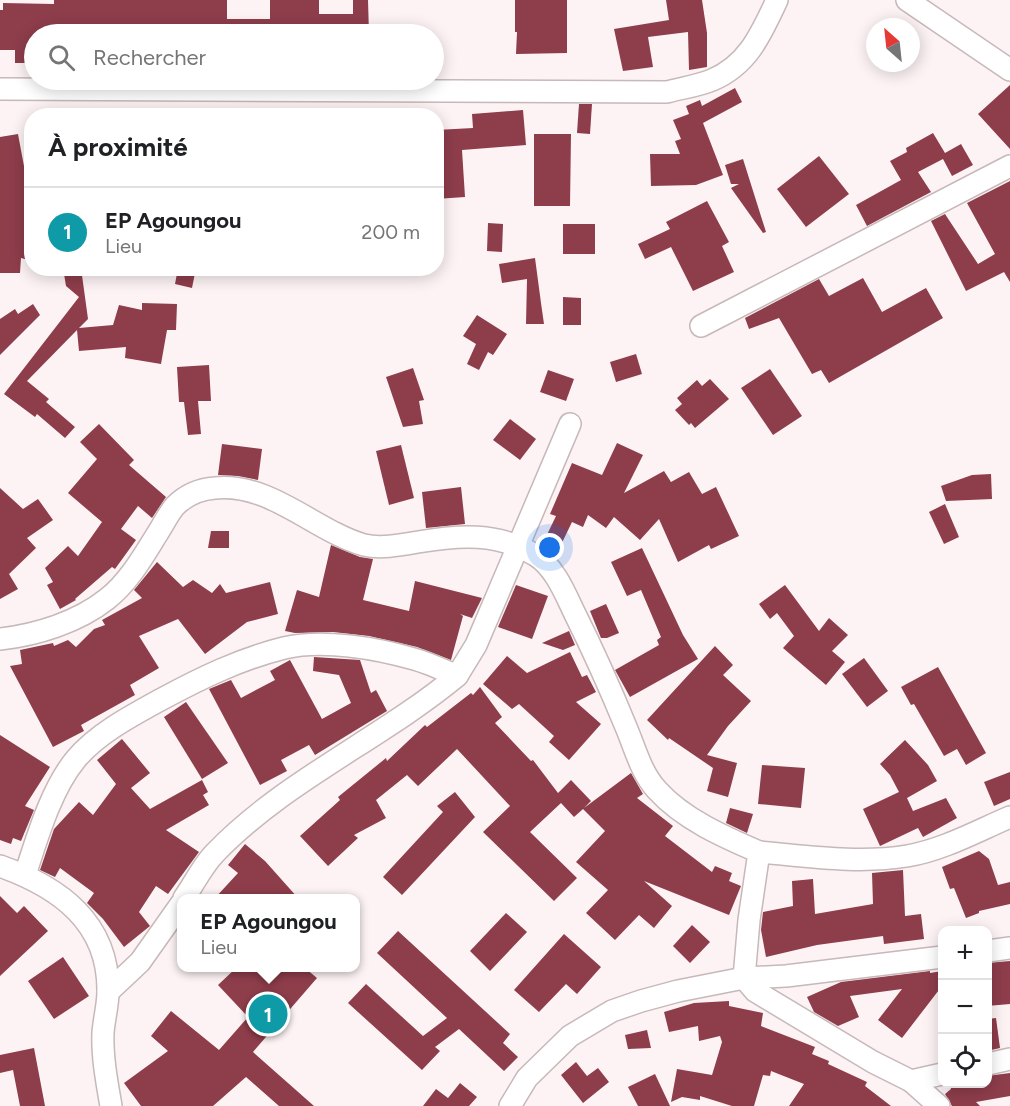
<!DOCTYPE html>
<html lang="fr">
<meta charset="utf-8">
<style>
body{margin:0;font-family:Figtree,sans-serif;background:#f2f2f2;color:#202124}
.controls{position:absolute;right:18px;bottom:18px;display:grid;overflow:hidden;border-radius:12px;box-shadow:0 3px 15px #0003}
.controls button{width:54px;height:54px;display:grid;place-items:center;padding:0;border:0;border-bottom:2px solid #e0e0e0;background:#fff;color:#202124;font:30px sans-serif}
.compass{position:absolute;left:866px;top:18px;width:54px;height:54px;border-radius:50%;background:#fff;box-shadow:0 3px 15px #0003;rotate:333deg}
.you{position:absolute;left:550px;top:548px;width:21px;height:21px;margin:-15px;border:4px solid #fff;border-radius:50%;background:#1a73e8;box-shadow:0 0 0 9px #1a73e833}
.badge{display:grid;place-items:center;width:39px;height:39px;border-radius:50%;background:#058262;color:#fff;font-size:20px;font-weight:700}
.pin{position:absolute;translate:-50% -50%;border:3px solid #fff;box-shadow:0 2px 6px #0006}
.popup{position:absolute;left:177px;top:894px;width:183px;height:78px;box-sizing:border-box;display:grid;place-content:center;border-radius:12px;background:#fff;filter:drop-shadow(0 2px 4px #0005);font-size:20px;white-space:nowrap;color:#757577}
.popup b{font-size:22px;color:#202124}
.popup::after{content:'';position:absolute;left:50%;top:100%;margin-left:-12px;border:12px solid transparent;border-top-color:#fff}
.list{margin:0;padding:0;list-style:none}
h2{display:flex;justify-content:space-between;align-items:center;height:78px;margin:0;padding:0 24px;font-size:26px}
h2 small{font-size:20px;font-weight:400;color:#757577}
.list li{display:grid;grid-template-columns:39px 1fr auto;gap:18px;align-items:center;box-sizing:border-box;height:90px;padding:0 24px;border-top:2px solid #e0e0e0}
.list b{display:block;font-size:22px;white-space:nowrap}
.list p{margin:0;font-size:20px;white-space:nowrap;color:#757577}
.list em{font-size:20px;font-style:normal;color:#757577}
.icon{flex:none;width:33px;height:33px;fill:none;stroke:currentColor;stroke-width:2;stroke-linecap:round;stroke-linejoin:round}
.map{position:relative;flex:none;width:1010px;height:1106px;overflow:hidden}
.search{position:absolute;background:#fff;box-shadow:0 3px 15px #0003;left:24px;top:24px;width:420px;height:66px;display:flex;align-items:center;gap:15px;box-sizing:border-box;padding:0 21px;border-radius:33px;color:#757577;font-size:22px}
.panel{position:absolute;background:#fff;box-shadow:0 3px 15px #0003;left:24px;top:108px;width:420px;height:168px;border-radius:24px}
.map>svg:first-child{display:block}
</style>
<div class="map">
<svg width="1010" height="1106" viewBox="0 0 1010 1106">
<rect width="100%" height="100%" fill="#fdf3f4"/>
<g fill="#8e3d4b">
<polygon points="54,0 227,0 227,19 270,19 270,0 319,0 319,14 353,14 353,0 368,0 369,34 34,34 34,63 15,63 15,50 0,50 0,10 3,10 3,3 54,4"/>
<polygon points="515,0 567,0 567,53 516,54 517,32 515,32"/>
<polygon points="666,0 702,0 707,33 707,67 689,70 688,32 648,37 653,67 623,71 614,29 669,20"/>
<polygon points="1010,85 1010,149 978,114"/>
<polygon points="735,88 742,102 703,123 723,175 696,185 651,186 650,154 680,154 675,141 681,139 673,120 689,114 686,106 700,100 702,106"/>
<polygon points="579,104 592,104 590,134 577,133"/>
<polygon points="523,110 526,145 462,150 465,197 436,199 436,130 473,128 472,114"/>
<polygon points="933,133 945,153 961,144 973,165 952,176 943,159 918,172 931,192 867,226 856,205 901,180 890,161 907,152 906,148"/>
<polygon points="18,134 29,193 32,193 32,261 21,258 20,273 0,273 0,137"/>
<polygon points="534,134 571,134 570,206 534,206"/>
<polygon points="819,156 849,194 806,227 777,189"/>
<polygon points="743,159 766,232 763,233 731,188 739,184 731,184 725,165"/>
<polygon points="1010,181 1010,282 1004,272 966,291 931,221 945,214 978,264 995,254 967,203"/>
<polygon points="707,201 729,242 722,246 734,272 693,291 671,247 645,259 638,244 670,229 666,222"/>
<polygon points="488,223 503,224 502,252 487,251"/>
<rect x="563" y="224" width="32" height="30"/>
<polygon points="535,258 541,303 544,324 526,324 527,279 502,283 499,264"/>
<polygon points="63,268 81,268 88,319 79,328 113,325 119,305 142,310 142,303 177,304 176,330 167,330 161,364 125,358 126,347 79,351 77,330 27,381 49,399 46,402 75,427 65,438 37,414 35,417 4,394 79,297 66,286"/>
<polygon points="178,268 196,268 192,288 175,284"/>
<polygon points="863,278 882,312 926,288 943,318 829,383 821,370 812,374 779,318 749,329 745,318 819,279 829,296"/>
<polygon points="563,297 581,298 581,325 563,325"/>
<polygon points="33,304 40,315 0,355 0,319 15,309 18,314"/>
<polygon points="477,315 507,334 493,355 488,352 479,370 467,364 476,344 463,336"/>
<polygon points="636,354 642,374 616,382 610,362"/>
<polygon points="209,365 211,401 198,401 201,434 188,435 184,402 179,402 177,367"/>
<polygon points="413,368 424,400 419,401 423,424 403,427 386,377"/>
<polygon points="770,369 802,416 773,435 741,388"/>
<polygon points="548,370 574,379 566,401 540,392"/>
<polygon points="710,379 729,399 695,428 691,423 689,425 675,410 682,404 677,398 697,380 702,386"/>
<polygon points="510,419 536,439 520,460 493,440"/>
<polygon points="99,424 134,460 129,465 166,497 152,518 138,506 121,529 136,540 115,569 112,567 75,599 76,600 60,609 47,585 53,582 45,568 68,546 78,556 102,522 68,493 97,459 80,442"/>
<polygon points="617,443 643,455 624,493 664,471 671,482 689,472 702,494 716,487 739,536 711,549 709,545 678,562 659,519 640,540 614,517 606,528 588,515 583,527 572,522 558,551 543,543 556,516 550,514 572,463 602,475"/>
<polygon points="222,444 262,449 258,480 238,476 218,475"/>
<polygon points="401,445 414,498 389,505 376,451"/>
<polygon points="991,474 992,499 946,501 941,486 972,475"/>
<polygon points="461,487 465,524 426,528 422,492"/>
<polygon points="0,488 23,509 38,499 53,520 27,538 36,548 9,574 18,589 0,599"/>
<polygon points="945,504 959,537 944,544 929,512"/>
<polygon points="211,531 229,531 229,548 208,548"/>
<polygon points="331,545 360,557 373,559 363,600 409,611 415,581 482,598 472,618 460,614 463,616 451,660 417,647 369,636 333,632 295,633 285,631 297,590 319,597"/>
<polygon points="642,548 683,635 698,659 630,697 615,670 659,645 657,640 661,637 641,590 627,596 611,562"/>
<polygon points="157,562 183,587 193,580 212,593 220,584 226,593 270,582 278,614 247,622 205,654 178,619 139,636 159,668 130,685 135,695 81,725 84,731 53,747 10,666 22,664 20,650 53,643 54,646 68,640 76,647 94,629 105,625 102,620 142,598 134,590"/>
<polygon points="516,585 548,596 532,639 498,627"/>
<polygon points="785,585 819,631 829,618 848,635 832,651 845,662 826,685 783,648 794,636 777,613 770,619 759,604"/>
<polygon points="606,604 619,633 607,638 601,638 590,611"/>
<polygon points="569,631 575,645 563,650 542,643"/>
<polygon points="715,646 733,665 723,675 751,701 728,726 707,755 737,763 728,797 707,791 713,768 669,738 668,740 647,720"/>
<polygon points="570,652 582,677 587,675 596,692 576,702 601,724 569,760 549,742 554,736 519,704 512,709 483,684 507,656 527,673"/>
<polygon points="314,657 360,660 371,693 376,690 387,711 315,755 309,745 281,760 287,771 260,785 209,689 231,680 241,698 275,680 270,671 290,660 322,719 351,703 339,675 313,671"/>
<polygon points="864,658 888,691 867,707 842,674"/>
<polygon points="938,667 986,753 966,765 957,749 944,756 914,704 911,705 901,687"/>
<polygon points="480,687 502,717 495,723 531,761 533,760 558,793 571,780 591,801 584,808 631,773 643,794 637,798 673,826 665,836 712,872 715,866 732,873 729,881 741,886 729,915 644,881 672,906 654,928 639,915 615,940 586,913 608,890 576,862 605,831 583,809 574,817 561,803 530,832 577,878 554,901 483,832 510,806 457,749 418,786 407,775 376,800 386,818 354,835 358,838 328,866 300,836 340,800 338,797 386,758 387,761 425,725 427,727 471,693 473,695"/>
<polygon points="186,702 228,763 202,779 164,717"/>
<polygon points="0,735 50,767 25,806 34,810 21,841 13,838 11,844 0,840"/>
<polygon points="122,739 150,773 131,788 150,809 202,780 208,792 203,795 209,805 166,830 199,852 168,894 156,886 139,912 150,926 124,947 103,919 87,903 94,893 60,868 55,877 40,870 54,829 79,802 93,815 116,784 97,760"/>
<polygon points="905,740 928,765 937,781 907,798 913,811 946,798 957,818 923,837 918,828 880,846 863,809 899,792 890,775 880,764"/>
<polygon points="762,765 805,768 801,808 758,804"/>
<polygon points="1010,772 1010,799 994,806 984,782"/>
<polygon points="455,792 475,817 402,895 383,877 443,812 437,806"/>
<polygon points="730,808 753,814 747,833 726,823"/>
<polygon points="245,844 265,861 298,898 215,898 238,873 228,865"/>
<polygon points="979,851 989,859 998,885 1010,882 1010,904 979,911 979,913 966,918 954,888 950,889 942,867"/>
<polygon points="903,870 905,916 921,914 924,939 884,944 883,936 817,945 766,957 761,930 763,912 793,906 792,881 813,879 815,914 873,904 872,873"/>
<polygon points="0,896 17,913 24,906 48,931 0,976"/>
<polygon points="506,913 527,932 490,971 470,951"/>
<polygon points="692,925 710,942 690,963 673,946"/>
<polygon points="398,931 510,1034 503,1043 518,1057 504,1071 459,1029 435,1047 440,1051 422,1070 348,1003 366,984 423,1036 447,1018 377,953"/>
<polygon points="564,934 601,967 577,994 566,984 539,1012 514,990"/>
<polygon points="63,957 89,996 54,1019 28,981"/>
<polygon points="1010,961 1010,1004 987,1006 987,963"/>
<polygon points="236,968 305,968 317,978 253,1052 314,1106 279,1106 246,1077 213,1106 141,1106 124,1083 168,1051 151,1036 171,1011 219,1050 248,1017 218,985"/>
<polygon points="930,971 930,973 942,971 942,986 902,1038 878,1020 902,989 850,996 859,1017 838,1026 814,1012 807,997 841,982"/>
<polygon points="729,1001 729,1006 763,1013 761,1026 815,1047 812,1054 829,1061 828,1064 867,1082 865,1086 891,1106 789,1106 804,1084 771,1071 770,1076 763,1075 754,1106 732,1106 700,1096 700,1100 682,1097 671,1102 677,1069 712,1075 722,1042 720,1036 699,1041 698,1026 669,1032 664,1012 694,1003"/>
<polygon points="996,1018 1000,1048 987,1051 987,1019"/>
<polygon points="647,1030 651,1048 628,1049 625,1035"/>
<polygon points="34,1048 45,1106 20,1106 13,1070 0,1073 0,1055"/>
<polygon points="576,1062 587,1076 598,1068 609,1082 583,1103 561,1075"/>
<polygon points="1010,1073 1010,1096 976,1102 980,1106 952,1106 945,1094 951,1089 950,1083 987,1083 987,1076"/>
<polygon points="655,1074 670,1106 638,1106 628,1087"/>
<polygon points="460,1083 477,1097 469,1106 423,1106 436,1089 448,1098"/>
</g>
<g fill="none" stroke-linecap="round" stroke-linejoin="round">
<g stroke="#c7b8b9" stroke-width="24">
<g id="street">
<polyline points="907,0 1010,70"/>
<path d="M0,89L667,92C681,88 698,86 712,80C748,65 761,34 777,0"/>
<polyline points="701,326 1010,166"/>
<path d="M0,639C37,635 78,622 107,599C129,582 144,555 159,531C164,523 169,513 175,506C186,495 200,489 215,488C270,482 315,531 364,545C381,549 401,545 418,542C459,535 498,532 535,555C554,566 565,593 574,612C593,650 610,688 626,727C635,748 641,773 657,790C683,819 724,837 759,852L749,920L744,978L755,991L873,1062L911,1081L939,1106"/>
<path d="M759,852C807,856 858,864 907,856C943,850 977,831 1010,817"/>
<path d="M0,866C59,887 109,922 108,992C108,1005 104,1019 103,1033C102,1057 107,1083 111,1106"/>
<path d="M25,875C37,838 51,789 76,759C98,733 133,715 162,699C201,678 240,659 284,648C323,639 376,648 414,659C429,663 443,670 457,676L476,645L570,424"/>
<path d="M184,898C194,884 203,865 215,853C284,781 381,739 457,676"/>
<polyline points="988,951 1010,948"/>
<polyline points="108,992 140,962 181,904"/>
<polyline points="988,1064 1010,1059"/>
<polyline points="911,1081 942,1074"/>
<polyline points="510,1106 527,1078 570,1036 612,1011 641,1001 678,991 744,978 786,976 942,957"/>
</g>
</g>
<use href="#street" stroke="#fff" stroke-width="21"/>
</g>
</svg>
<div class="controls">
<button>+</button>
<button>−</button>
<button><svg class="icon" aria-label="locate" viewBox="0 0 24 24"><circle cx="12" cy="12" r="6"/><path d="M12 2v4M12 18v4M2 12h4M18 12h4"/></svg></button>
</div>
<svg class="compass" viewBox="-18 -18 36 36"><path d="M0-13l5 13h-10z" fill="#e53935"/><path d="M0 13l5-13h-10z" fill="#757577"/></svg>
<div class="you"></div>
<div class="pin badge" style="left:268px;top:1014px;background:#0f9aa8">1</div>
<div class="popup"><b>EP Agoungou</b>Lieu</div>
<div class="search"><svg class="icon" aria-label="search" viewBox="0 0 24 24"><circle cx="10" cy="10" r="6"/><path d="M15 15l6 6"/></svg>Rechercher</div>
<section class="panel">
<h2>À proximité<small></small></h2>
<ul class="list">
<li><span class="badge" style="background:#0f9aa8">1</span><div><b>EP Agoungou</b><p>Lieu</p></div><em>200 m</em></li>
</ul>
</section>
</div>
